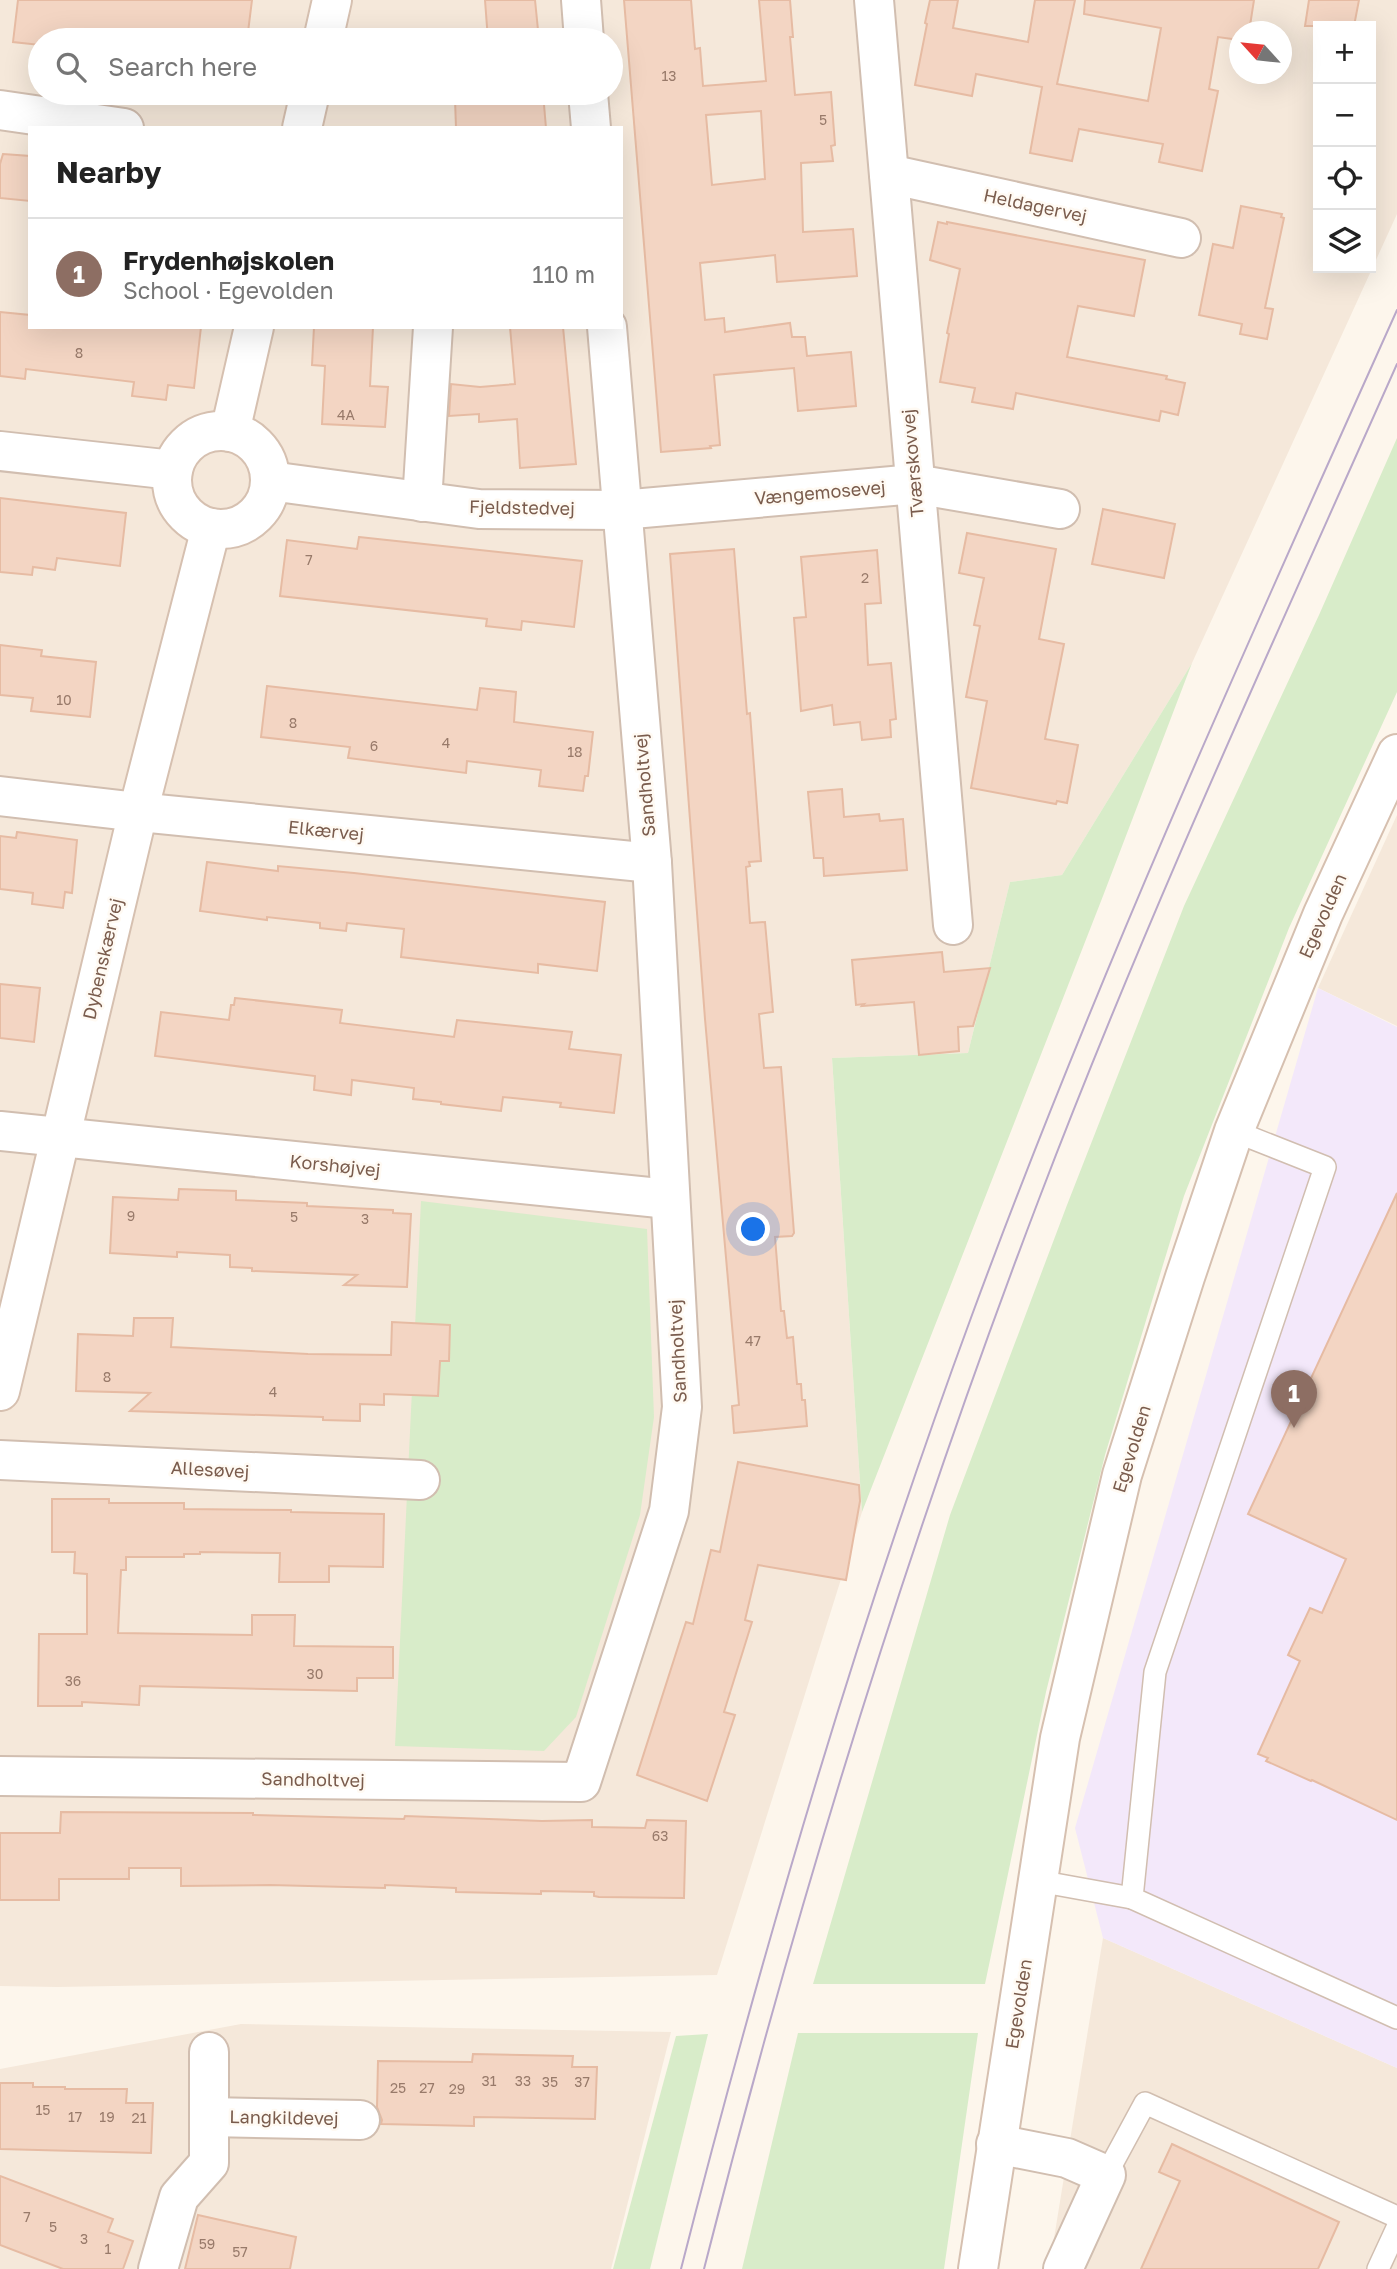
<!DOCTYPE html>
<meta charset="utf-8">
<style>
body{margin:0;font-family:"Golos Text",sans-serif;background:#f2f2f2;color:#222}
.controls{position:absolute;right:21px;top:21px;display:grid;overflow:hidden;border-radius:0px;box-shadow:0 7px 28px #0002}
.controls button{width:63px;height:63px;display:grid;place-items:center;padding:0;border:0;border-bottom:2px solid #e0e0e0;background:#fff;color:#222;font:35px sans-serif}
.compass{position:absolute;left:1229px;top:21px;width:63px;height:63px;border-radius:50%;background:#fff;box-shadow:0 7px 28px #0002;rotate:297deg}
.you{position:absolute;left:754px;top:1230px;width:24px;height:24px;margin:-18px;border:5px solid #fff;border-radius:50%;background:#1a73e8;box-shadow:0 0 0 10px #1a73e833}
.badge{display:grid;place-items:center;width:46px;height:46px;border-radius:50%;background:#e76f51;color:#fff;font-size:23px;font-weight:700}
.pin{position:absolute;translate:-50% -58px;filter:drop-shadow(0 2px 4px #0008)}
.pin::after{content:'';position:absolute;top:37px;width:24px;height:21px;background:inherit;clip-path:polygon(0 0,100% 0,50% 100%)}
.list{margin:0;padding:0;list-style:none}
h2{display:flex;justify-content:space-between;align-items:center;height:91px;margin:0;padding:0 28px;font-size:30px}
h2 small{font-size:23px;font-weight:400;color:#767676}
.list li{display:grid;grid-template-columns:46px 1fr auto;gap:21px;align-items:center;box-sizing:border-box;height:112px;padding:0 28px;border-top:2px solid #e0e0e0}
.list b{display:block;font-size:26px;white-space:nowrap}
.list p{margin:0;font-size:23px;white-space:nowrap;color:#767676}
.list em{font-size:23px;font-style:normal;color:#767676}
.icon{flex:none;width:38px;height:38px;fill:none;stroke:currentColor;stroke-width:2;stroke-linecap:round;stroke-linejoin:round}
.map{position:relative;flex:none;width:1397px;height:2269px;overflow:hidden}
.search{position:absolute;background:#fff;box-shadow:0 7px 28px #0002;left:28px;top:28px;width:595px;height:77px;display:flex;align-items:center;gap:18px;box-sizing:border-box;padding:0 24px;border-radius:38px;color:#767676;font-size:26px}
.panel{position:absolute;background:#fff;box-shadow:0 7px 28px #0002;left:28px;top:126px;width:595px;height:203px;border-radius:0px}
.map>svg:first-child{display:block}
</style>
<div class="map">
<svg width="1397" height="2269" viewBox="0 0 1397 2269">
<rect width="100%" height="100%" fill="#fdf6ec"/>
<g fill="#f5e8da" fill-rule="evenodd">
<path d="M0,0H1397V214L1192,663L1062,875L1010,882L968,1053L832,1058L862,1512L717,1975L57,1987L0,1986ZM1318,26H1371V268H1318ZM1240,32H1282V74H1240ZM40,40H611V93H40ZM30,128H621V327H30Z"/>
<polygon points="1397,815 1397,1026 1318,988"/>
<polygon points="1103,1938 1397,2068 1397,2269 1049,2269"/>
<polygon points="241,2024 671,2032 611,2269 0,2269 0,2069"/>
</g>
<polygon fill="#f3e8fa" points="1318,988 1397,1027 1397,2068 1103,1938 1075,1828"/>
<g fill="#d8ecc9">
<polygon points="1397,438 1397,692 1289,928 1184,1196 1105,1455 1046,1692 985,1984 813,1984 950,1515 1067,1205 1184,906 1319,615"/>
<polygon points="1192,663 1103,896 862,1512 832,1058 968,1053 1010,882 1062,875"/>
<polygon points="421,1201 647,1229 654,1417 640,1515 576,1717 544,1751 395,1746"/>
<polygon points="798,2033 978,2033 944,2269 742,2269"/>
<polygon points="708,2034 650,2269 613,2269 676,2036"/>
</g>
<g fill="#f3d5c3" stroke="#e6bba3" stroke-width="2" fill-rule="evenodd">
<polygon points="18,0 252,0 247,40 111,40 70,35 70,37 62,36 61,40 40,40 40,45 13,42"/>
<polygon points="485,0 535,0 539,40 488,40"/>
<path d="M624,0H691L695,49L700,48L703,86L766,81L759,0H790L793,37H790L795,95L831,92L835,145L831,146L833,161L801,163L803,232L853,229L857,276L777,282L775,255L700,263L705,320L724,318L725,332L790,323L792,337H805L807,356L851,352L856,406L798,411L794,368L714,375L720,445L710,446L711,448L661,452ZM761,111L765,179L712,185L706,115Z"/>
<polygon points="930,0 958,0 953,28 1028,42 1035,0 1075,0 1057,84 1148,101 1161,28 1084,14 1085,0 1254,0 1249,32 1240,32 1240,40 1218,37 1209,89 1218,91 1202,171 1159,162 1163,144 1079,129 1072,161 1030,153 1042,87 976,74 972,96 915,85 927,24 925,23"/>
<polygon points="1309,0 1359,0 1354,26 1305,26"/>
<polygon points="491,93 543,93 546,128 456,128 455,99 492,97"/>
<polygon points="3,154 30,156 30,201 0,198 0,164"/>
<polygon points="1241,206 1282,214 1281,217 1284,218 1265,308 1273,309 1267,339 1240,334 1242,324 1199,315 1213,244 1233,248"/>
<polygon points="938,222 947,224 947,222 1145,260 1134,316 1078,306 1067,357 1167,376 1166,379 1185,383 1178,415 1161,411 1159,421 1016,393 1013,409 972,402 975,388 940,382 949,334 947,333 960,269 930,260"/>
<polygon points="0,312 30,315 30,327 201,327 194,388 168,385 166,400 132,396 134,382 26,369 25,379 0,376"/>
<polygon points="314,327 373,327 370,386 388,387 385,427 322,424 325,366 312,365"/>
<polygon points="510,327 563,327 576,464 520,468 517,419 479,422 479,414 449,416 451,384 480,387 515,384"/>
<polygon points="0,498 126,513 120,566 57,558 55,570 33,567 32,575 0,572"/>
<polygon points="1103,509 1175,524 1164,578 1092,564"/>
<polygon points="967,533 1056,549 1039,639 1064,644 1045,739 1078,745 1067,803 1057,801 1056,804 971,788 987,701 966,697 980,626 974,625 984,578 959,573"/>
<polygon points="359,537 582,561 574,627 522,621 521,630 486,626 487,619 280,596 287,540 357,549"/>
<polygon points="734,549 747,714 750,713 761,861 749,862 750,866 746,867 750,923 765,922 773,1012 759,1014 764,1068 781,1067 794,1233 792,1236 775,1237 781,1311 784,1311 787,1338 793,1337 797,1384 801,1384 802,1400 805,1400 807,1426 734,1433 732,1406 739,1405 705,1019 670,554"/>
<polygon points="877,550 881,603 865,604 868,665 891,663 896,719 890,720 891,737 862,740 860,722 834,725 832,705 801,711 794,618 806,617 801,557"/>
<polygon points="0,645 42,650 41,656 96,662 90,717 31,711 33,698 0,695"/>
<polygon points="267,686 477,710 480,688 516,692 514,722 593,732 588,776 585,776 583,791 539,786 541,770 467,761 466,773 348,758 350,747 261,737"/>
<polygon points="842,789 844,817 879,814 880,821 903,819 907,870 824,876 823,858 814,858 808,792"/>
<polygon points="17,832 77,840 72,893 65,892 63,908 32,904 33,893 0,889 0,836 16,838"/>
<polygon points="207,862 278,871 278,866 354,873 605,902 597,971 538,964 538,973 401,957 404,929 347,923 346,931 320,928 320,923 267,917 267,920 200,911"/>
<polygon points="942,952 944,972 990,968 973,1026 958,1027 959,1051 919,1055 914,1002 862,1006 864,1004 856,1005 852,960"/>
<polygon points="0,984 40,988 34,1042 0,1038"/>
<polygon points="235,998 342,1010 340,1023 454,1037 457,1020 572,1032 569,1049 621,1055 614,1113 560,1107 561,1103 503,1097 501,1111 441,1104 441,1102 413,1099 414,1088 352,1080 351,1095 314,1090 315,1076 155,1056 161,1012 229,1020 231,1005 234,1005"/>
<polygon points="179,1189 236,1191 236,1200 307,1203 307,1206 393,1210 393,1213 411,1214 407,1287 344,1285 357,1275 252,1271 252,1268 230,1267 230,1255 177,1252 177,1257 110,1253 113,1197 178,1200"/>
<polygon points="1397,1193 1397,1820 1312,1780 1311,1781 1266,1761 1268,1758 1258,1754 1300,1661 1288,1655 1310,1608 1322,1613 1346,1559 1248,1514"/>
<polygon points="134,1318 173,1318 171,1347 308,1354 391,1355 392,1322 450,1325 449,1361 440,1361 438,1396 384,1394 384,1405 360,1404 360,1421 323,1420 323,1417 130,1411 150,1393 76,1391 78,1334 133,1336"/>
<polygon points="738,1462 859,1485 860,1501 846,1580 758,1565 745,1620 752,1622 724,1712 735,1715 707,1801 637,1775 686,1622 693,1624 711,1550 720,1552"/>
<polygon points="52,1499 109,1499 109,1503 184,1503 184,1509 291,1510 291,1512 384,1514 383,1567 329,1566 329,1582 279,1582 280,1553 200,1552 200,1554 184,1554 184,1557 126,1557 126,1570 121,1570 118,1633 252,1635 252,1615 295,1615 294,1646 393,1647 393,1678 357,1678 357,1691 140,1686 139,1705 82,1702 82,1706 38,1706 39,1634 87,1634 87,1574 74,1573 75,1552 52,1552"/>
<polygon points="61,1812 253,1813 253,1815 404,1819 405,1816 542,1821 592,1820 592,1827 645,1828 647,1820 686,1821 684,1898 599,1897 594,1896 594,1892 541,1891 541,1894 456,1892 456,1888 385,1885 385,1888 270,1885 181,1886 181,1868 129,1868 129,1879 59,1879 59,1900 0,1900 0,1833 60,1833"/>
<polygon points="473,2054 573,2056 572,2067 597,2067 595,2119 474,2117 474,2126 381,2124 382,2120 377,2107 378,2061 472,2062"/>
<polygon points="0,2083 33,2083 33,2087 65,2087 65,2089 127,2089 126,2103 153,2103 151,2153 0,2149"/>
<polygon points="1172,2144 1339,2222 1318,2269 1141,2269 1180,2181 1159,2172"/>
<polygon points="0,2176 113,2219 108,2232 133,2241 123,2269 63,2269 0,2245"/>
<polygon points="198,2215 296,2237 290,2269 185,2269"/>
</g>
<g fill="none" stroke-linecap="round" stroke-linejoin="round">
<g stroke="#d1beb0" stroke-width="24">
<g id="lane">
<polyline points="1234,1131 1325,1167 1155,1672 1132,1898 1397,2018"/>
<polyline points="1038,1881 1132,1898"/>
<polyline points="1106,2175 1145,2103 1397,2217"/>
<polyline points="1378,2269 1397,2228"/>
</g>
</g>
<g stroke="#d1beb0" stroke-width="42">
<g id="street">
<polyline points="581,0 584,40"/>
<polyline points="874,0 953,925"/>
<polyline points="588,93 591,128"/>
<polyline points="0,110 124,128"/>
<polyline points="889,174 1181,238"/>
<polyline points="0,451 173,470"/>
<polyline points="270,481 479,509 621,510 915,484 1060,509"/>
<polyline points="422,502 433,327"/>
<polyline points="0,796 138,812 652,863"/>
<polyline points="0,1131 669,1199"/>
<polyline points="0,1460 420,1480"/>
<polyline points="0,1776 581,1782 669,1511 682,1407 652,863 607,327"/>
<polyline points="209,2117 360,2120"/>
<polyline points="996,2144 1067,2158 1106,2175 1063,2269"/>
<polyline points="158,2269 179,2197 209,2163 209,2052"/>
</g>
</g>
<g stroke="#d6c0b0" stroke-width="42">
<g id="secondary">
<polyline points="323,40 332,0"/>
<polyline points="302,128 310,93"/>
<circle cx="221" cy="480" r="49"/>
<polyline points="230,432 254,327"/>
<polyline points="0,1391 138,812 211,528"/>
<polyline points="978,2269 1060,1738 1122,1475 1185,1277 1234,1131 1323,914 1397,754"/>
</g>
</g>
<use href="#lane" stroke="#fff" stroke-width="21"/>
<use href="#street" stroke="#fff" stroke-width="38"/>
<use href="#secondary" stroke="#fff" stroke-width="38"/>
<g stroke="#b9a8c9" stroke-width="2">
<path d="M681,2269C763,1947 857,1627 972,1315C1098,973 1248,642 1397,310"/>
<path d="M704,2269C796,1906 906,1548 1039,1199C1147,915 1274,641 1397,364"/>
</g>
</g>
<g text-anchor="middle" stroke-width="5" stroke-linejoin="round" paint-order="stroke">
<g font-size="14" fill="#987a6a">
<text x="669" y="81">13</text>
<text x="823" y="125">5</text>
<text x="79" y="358">8</text>
<text x="346" y="420">4A</text>
<text x="309" y="565">7</text>
<text x="865" y="583">2</text>
<text x="64" y="705">10</text>
<text x="293" y="728">8</text>
<text x="446" y="748">4</text>
<text x="374" y="751">6</text>
<text x="575" y="757">18</text>
<text x="131" y="1221">9</text>
<text x="294" y="1222">5</text>
<text x="365" y="1224">3</text>
<text x="753" y="1346">47</text>
<text x="107" y="1382">8</text>
<text x="273" y="1397">4</text>
<text x="315" y="1679">30</text>
<text x="73" y="1686">36</text>
<text x="660" y="1841">63</text>
<text x="489" y="2086">31</text>
<text x="523" y="2086">33</text>
<text x="550" y="2087">35</text>
<text x="582" y="2087">37</text>
<text x="398" y="2093">25</text>
<text x="427" y="2093">27</text>
<text x="457" y="2094">29</text>
<text x="43" y="2115">15</text>
<text x="75" y="2122">17</text>
<text x="107" y="2122">19</text>
<text x="139" y="2123">21</text>
<text x="27" y="2222">7</text>
<text x="53" y="2232">5</text>
<text x="84" y="2244">3</text>
<text x="207" y="2249">59</text>
<text x="108" y="2254">1</text>
<text x="240" y="2257">57</text>
</g>
<g font-size="18" fill="#7a5c4d" stroke="#fffaf3">
<text transform="translate(1035 206) rotate(12)" y="6">Heldagervej</text>
<text transform="translate(913 463) rotate(-95)" y="6">Tværskovvej</text>
<text transform="translate(820 493) rotate(-5)" y="6">Vængemosevej</text>
<text transform="translate(522 508) rotate(1)" y="6">Fjeldstedvej</text>
<text transform="translate(645 785) rotate(-95)" y="6">Sandholtvej</text>
<text transform="translate(326 831) rotate(6)" y="6">Elkærvej</text>
<text transform="translate(1323 916) rotate(-66)" y="6">Egevolden</text>
<text transform="translate(103 959) rotate(-77)" y="6">Dybenskærvej</text>
<text transform="translate(335 1166) rotate(6)" y="6">Korshøjvej</text>
<text transform="translate(678 1351) rotate(-93)" y="6">Sandholtvej</text>
<text transform="translate(1132 1449) rotate(-73)" y="6">Egevolden</text>
<text transform="translate(210 1470) rotate(3)" y="6">Allesøvej</text>
<text transform="translate(313 1780) rotate(1)" y="6">Sandholtvej</text>
<text transform="translate(1019 2004) rotate(-81)" y="6">Egevolden</text>
<text transform="translate(284 2118) rotate(1)" y="6">Langkildevej</text>
</g>
</g>
</svg>
<div class="controls">
<button>+</button>
<button>−</button>
<button><svg class="icon" aria-label="locate" viewBox="0 0 24 24"><circle cx="12" cy="12" r="6"/><path d="M12 2v4M12 18v4M2 12h4M18 12h4"/></svg></button>
<button><svg class="icon" aria-label="layers" viewBox="0 0 24 24"><path d="M12 4l9 5-9 5-9-5zM3 14l9 5 9-5"/></svg></button>
</div>
<svg class="compass" viewBox="-18 -18 36 36"><path d="M0-13l5 13h-10z" fill="#e53935"/><path d="M0 13l5-13h-10z" fill="#767676"/></svg>
<div class="you"></div>
<div class="pin badge" style="left:1294px;top:1428px;background:#8d6e63">1</div>
<div class="search"><svg class="icon" aria-label="search" viewBox="0 0 24 24"><circle cx="10" cy="10" r="6"/><path d="M15 15l6 6"/></svg>Search here</div>
<section class="panel">
<h2>Nearby<small></small></h2>
<ul class="list">
<li><span class="badge" style="background:#8d6e63">1</span><div><b>Frydenhøjskolen</b><p>School · Egevolden</p></div><em>110 m</em></li>
</ul>
</section>
</div>
